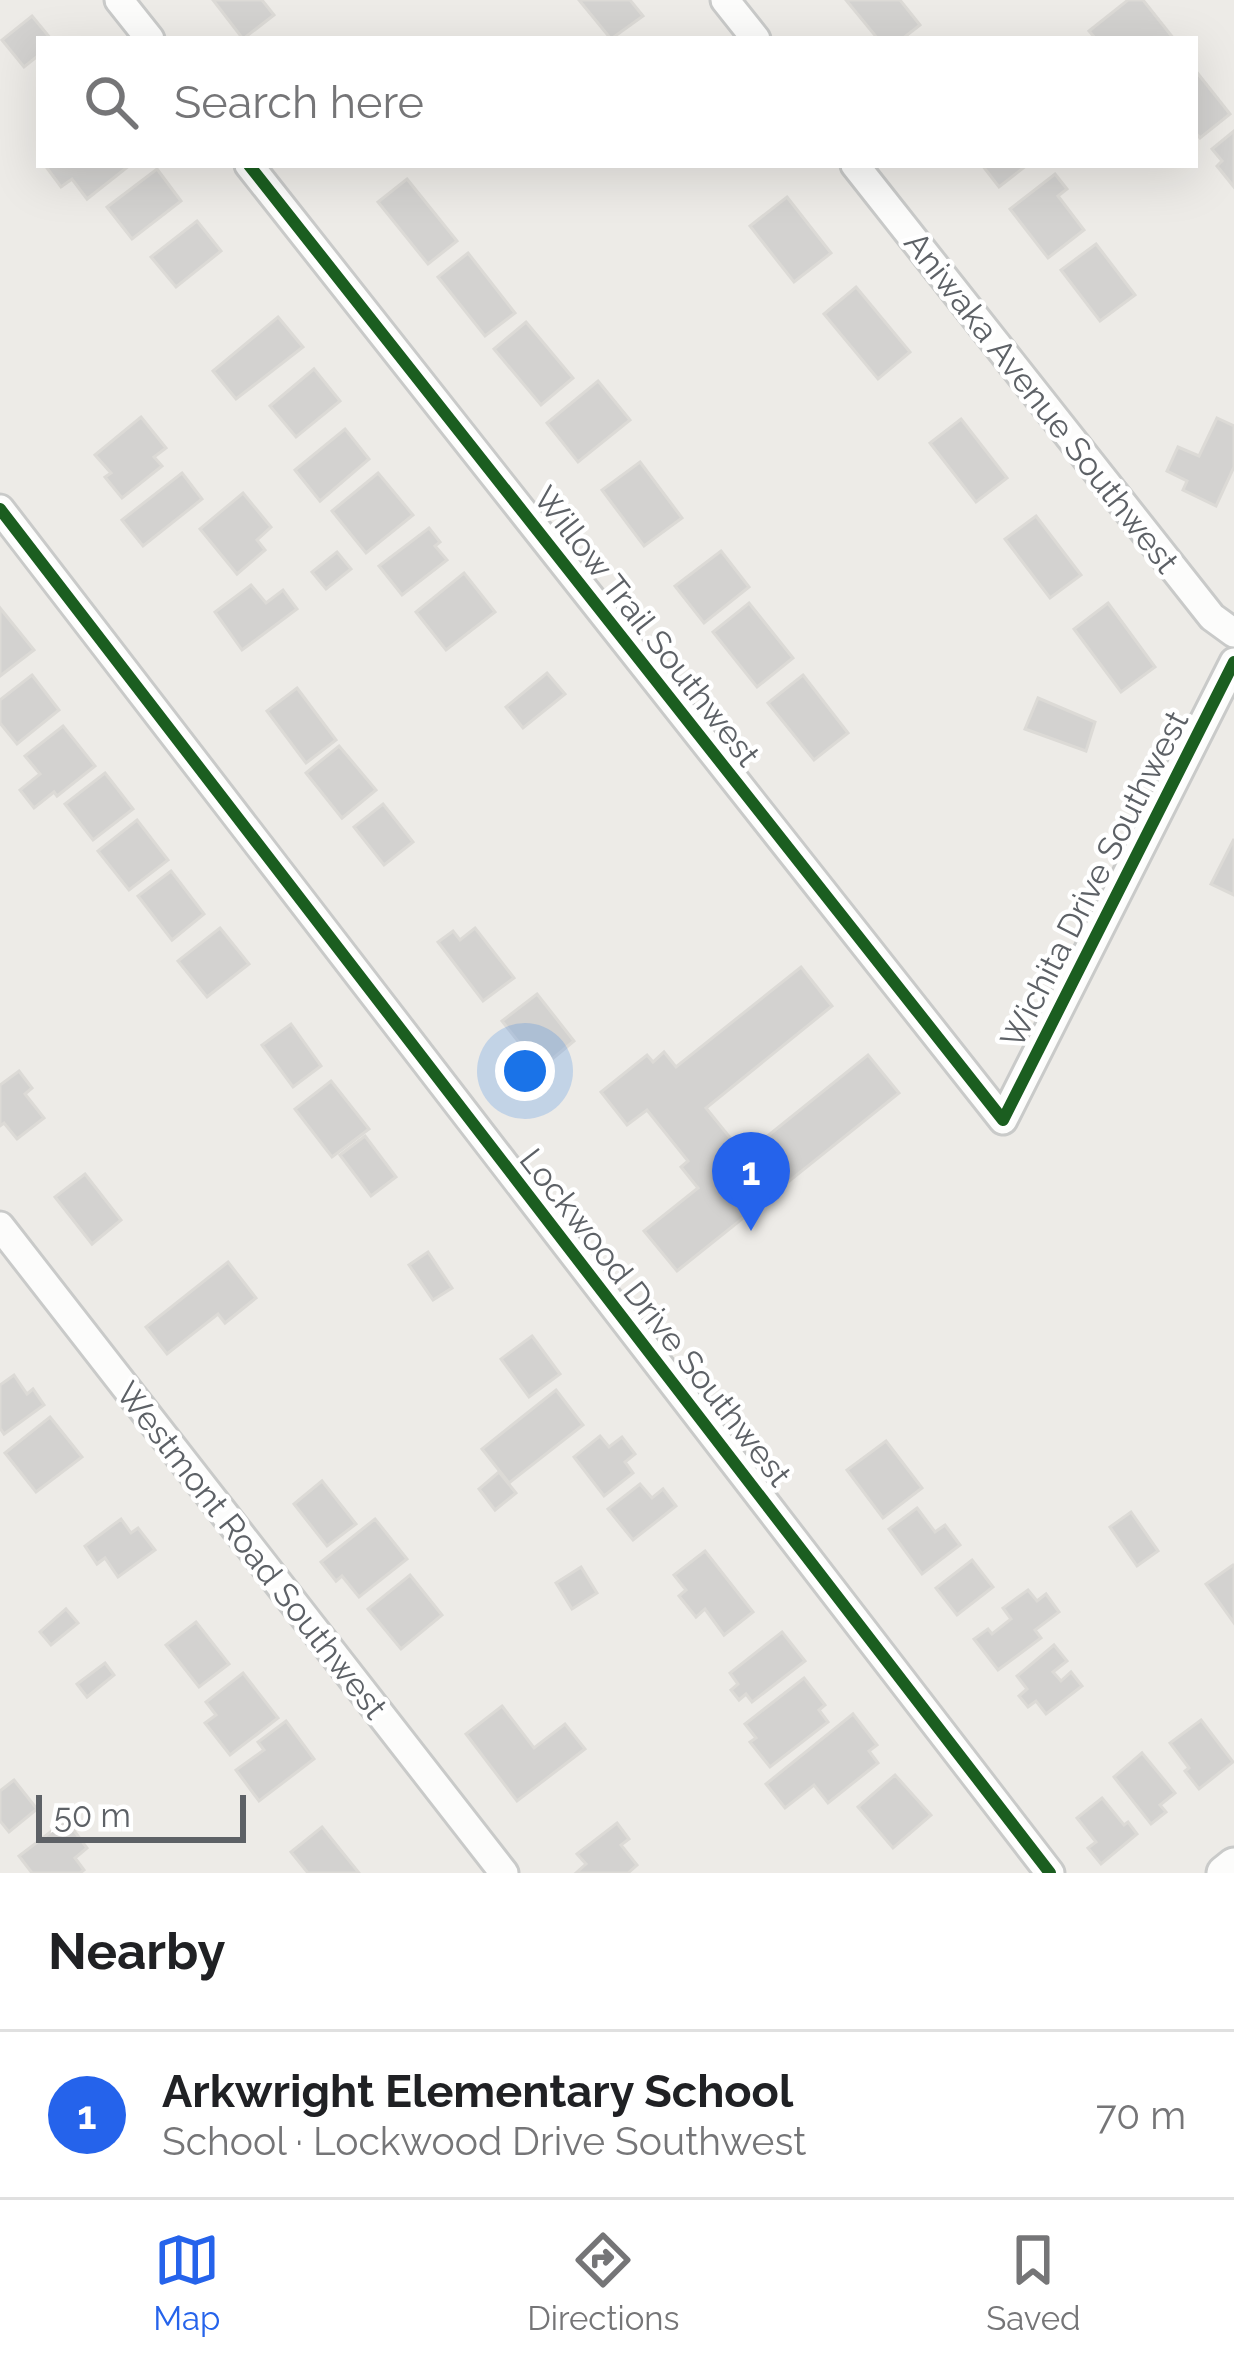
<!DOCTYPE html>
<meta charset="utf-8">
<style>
body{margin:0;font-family:Raleway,sans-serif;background:#f2f2f2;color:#202124}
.scale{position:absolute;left:36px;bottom:30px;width:210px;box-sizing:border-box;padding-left:12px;border:6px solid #5d6166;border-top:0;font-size:33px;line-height:42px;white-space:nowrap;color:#5d6166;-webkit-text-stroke:9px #fff;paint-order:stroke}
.you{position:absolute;left:525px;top:1071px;width:42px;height:42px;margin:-30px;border:9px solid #fff;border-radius:50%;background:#1a73e8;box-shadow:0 0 0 18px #1a73e833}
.badge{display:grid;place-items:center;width:78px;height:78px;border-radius:50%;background:#2563eb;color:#fff;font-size:39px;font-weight:700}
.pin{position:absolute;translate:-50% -99px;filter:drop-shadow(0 3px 6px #0008)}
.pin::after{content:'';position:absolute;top:63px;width:42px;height:36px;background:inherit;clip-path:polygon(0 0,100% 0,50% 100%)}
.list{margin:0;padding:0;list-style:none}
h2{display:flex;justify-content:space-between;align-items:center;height:156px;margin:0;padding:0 48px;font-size:51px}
h2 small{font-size:39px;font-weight:400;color:#757577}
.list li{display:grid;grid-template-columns:78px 1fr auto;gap:36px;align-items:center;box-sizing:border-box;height:168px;padding:0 48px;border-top:3px solid #e0e0e0}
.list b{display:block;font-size:45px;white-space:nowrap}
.list p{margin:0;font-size:39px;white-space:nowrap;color:#757577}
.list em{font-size:39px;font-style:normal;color:#757577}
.icon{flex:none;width:66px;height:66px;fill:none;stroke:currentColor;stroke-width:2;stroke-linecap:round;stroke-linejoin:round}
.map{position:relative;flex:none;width:1234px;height:1873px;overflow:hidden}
.search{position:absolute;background:#fff;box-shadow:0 12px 48px #0002;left:36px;right:36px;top:36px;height:132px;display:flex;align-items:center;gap:30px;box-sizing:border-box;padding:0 42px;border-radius:0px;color:#757577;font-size:45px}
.sheet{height:324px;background:#fff}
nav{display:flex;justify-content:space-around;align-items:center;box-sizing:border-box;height:168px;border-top:3px solid #e0e0e0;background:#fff;font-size:33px;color:#757577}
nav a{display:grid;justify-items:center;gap:6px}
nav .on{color:#2563eb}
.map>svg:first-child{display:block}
</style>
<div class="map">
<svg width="1234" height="1873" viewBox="0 0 1234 1873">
<rect width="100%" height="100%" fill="#edebe7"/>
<g fill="#d3d2d0" stroke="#dcdad6" stroke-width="3">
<polygon points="213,0 262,0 274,15 243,39"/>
<polygon points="579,0 630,0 643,16 611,39"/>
<polygon points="846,0 900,0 920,25 902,39 878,39"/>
<polygon points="1128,0 1143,0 1174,39 1096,39 1089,31"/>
<polygon points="32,16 51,39 39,39 39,55 24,67 2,40"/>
<polygon points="1195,70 1230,114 1200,138 1195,132"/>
<polygon points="1234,131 1234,187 1217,166 1222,161 1212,149"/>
<polygon points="50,165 130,165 87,199 72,179 61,187 47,168"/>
<polygon points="982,165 1027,165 999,187"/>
<polygon points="157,169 181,201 132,239 107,207"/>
<polygon points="1055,174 1067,189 1058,196 1084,230 1048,258 1010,209"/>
<polygon points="407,179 457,241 428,264 378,202"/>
<polygon points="787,197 831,253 794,282 750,226"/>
<polygon points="197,221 221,251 176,287 151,257"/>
<polygon points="1096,244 1135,295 1100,321 1061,270"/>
<polygon points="468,253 515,313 485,336 438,277"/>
<polygon points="856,287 910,352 878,379 824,314"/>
<polygon points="278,317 303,347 236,399 213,371"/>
<polygon points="526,322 573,378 541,405 494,349"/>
<polygon points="314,369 340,401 296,437 270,406"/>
<polygon points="598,381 630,420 578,462 547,423"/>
<polygon points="141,417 166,448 154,457 162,466 122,498 105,477 111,473 95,455"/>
<polygon points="1217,418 1234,426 1234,467 1216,506 1183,490 1187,481 1167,471 1178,447 1199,456"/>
<polygon points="961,419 1007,478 976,502 930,443"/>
<polygon points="345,429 369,459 320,501 295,470"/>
<polygon points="640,462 682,518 644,546 602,490"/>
<polygon points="182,473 202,499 143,546 122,520"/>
<polygon points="378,473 413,515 366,553 332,511"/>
<polygon points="243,493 271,527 257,540 265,550 237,574 200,529"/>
<polygon points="1036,516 1081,575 1050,598 1005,539"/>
<polygon points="429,528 440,542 435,546 447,560 402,595 379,566"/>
<polygon points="721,551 749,587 704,623 675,586"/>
<polygon points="337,552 351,569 326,589 312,572"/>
<polygon points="464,573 495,612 446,650 416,612"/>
<polygon points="251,585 266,603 283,590 297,609 242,650 215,612"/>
<polygon points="749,603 793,658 757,687 713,632"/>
<polygon points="1108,603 1155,667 1121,692 1074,629"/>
<polygon points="0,608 34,650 0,676"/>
<polygon points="547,673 565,694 523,728 506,707"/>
<polygon points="32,675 59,710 17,744 0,723 0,700"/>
<polygon points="803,675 848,733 814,760 768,703"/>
<polygon points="297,688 336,740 306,763 267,711"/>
<polygon points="1038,698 1095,722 1086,751 1025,729"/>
<polygon points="63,726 95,766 57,796 54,792 34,808 20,790 40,774 25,756"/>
<polygon points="339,746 376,790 342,818 306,773"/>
<polygon points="105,773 133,809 93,840 65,804"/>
<polygon points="383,804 413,842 384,865 354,827"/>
<polygon points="137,820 168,860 129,890 98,851"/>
<polygon points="1234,839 1234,895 1211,884"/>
<polygon points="171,871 204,914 172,940 138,896"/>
<polygon points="220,928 249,964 207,997 178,961"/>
<polygon points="475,928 514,978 483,1001 438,942 453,931 460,940"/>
<polygon points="801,967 832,1006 706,1108 744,1155 868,1055 899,1093 677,1271 644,1231 698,1188 681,1167 688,1161 647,1110 627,1125 601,1092 647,1055 653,1062 664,1052 676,1067"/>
<polygon points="537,994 574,1041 540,1069 502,1021"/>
<polygon points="291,1024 321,1066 293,1087 262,1045"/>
<polygon points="19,1071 32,1088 25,1094 44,1118 17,1139 4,1123 0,1126 0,1085"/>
<polygon points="331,1081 369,1129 332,1157 295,1109"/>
<polygon points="365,1136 396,1177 371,1196 340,1155"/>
<polygon points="85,1174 121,1220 92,1244 55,1197"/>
<polygon points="428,1252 452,1288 433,1300 409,1265"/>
<polygon points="228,1262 256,1298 225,1323 218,1314 167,1354 146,1327"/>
<polygon points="532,1336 560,1374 529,1397 501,1359"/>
<polygon points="14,1375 27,1394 33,1389 44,1405 4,1434 0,1428 0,1385"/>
<polygon points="556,1390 583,1425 509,1483 482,1449"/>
<polygon points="50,1417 82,1457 36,1492 5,1453"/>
<polygon points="600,1436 609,1447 622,1437 635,1454 625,1462 633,1473 604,1496 574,1457"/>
<polygon points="886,1441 922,1488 883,1518 847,1470"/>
<polygon points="499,1472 516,1493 495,1510 479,1489"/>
<polygon points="322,1481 356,1524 327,1546 294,1504"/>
<polygon points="640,1484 652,1498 663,1489 676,1506 633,1540 608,1509"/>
<polygon points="917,1508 935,1532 945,1525 960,1545 922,1574 889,1529"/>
<polygon points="1131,1512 1158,1551 1137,1566 1110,1527"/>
<polygon points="121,1519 131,1533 138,1528 155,1550 118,1577 105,1558 97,1564 85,1546"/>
<polygon points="375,1519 407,1559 359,1597 342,1576 336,1581 321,1562"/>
<polygon points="705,1551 753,1612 724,1635 705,1609 696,1617 679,1596 686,1590 674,1575"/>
<polygon points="972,1560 993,1587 957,1615 936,1588"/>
<polygon points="1233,1565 1234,1565 1234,1623 1206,1584"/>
<polygon points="581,1567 597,1593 572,1609 556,1583"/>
<polygon points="410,1575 442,1615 401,1649 368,1609"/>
<polygon points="1028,1590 1037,1601 1046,1594 1059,1612 1035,1630 1041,1638 998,1670 974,1639 988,1629 992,1634 1011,1619 1003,1608"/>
<polygon points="66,1609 78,1623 51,1645 40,1632"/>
<polygon points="196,1622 229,1664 199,1687 166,1645"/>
<polygon points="782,1632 805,1661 752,1702 746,1694 739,1700 731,1690 738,1684 730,1673"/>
<polygon points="1054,1645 1067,1661 1053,1672 1061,1681 1071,1672 1082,1686 1046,1714 1036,1701 1028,1707 1019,1696 1027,1689 1017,1676"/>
<polygon points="105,1663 114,1675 87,1697 77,1684"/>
<polygon points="243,1673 278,1718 230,1755 205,1723 216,1715 206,1702"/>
<polygon points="804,1678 825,1705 819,1710 828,1722 770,1767 750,1742 756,1738 745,1724"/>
<polygon points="502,1706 534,1748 565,1724 585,1749 517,1801 466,1734"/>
<polygon points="853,1714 877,1745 869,1751 878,1763 828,1803 814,1785 785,1808 766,1784"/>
<polygon points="1201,1720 1233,1762 1199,1789 1185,1771 1189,1768 1170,1743"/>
<polygon points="286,1721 314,1759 259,1801 236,1770 264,1750 258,1742"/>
<polygon points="1142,1753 1175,1793 1160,1805 1166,1812 1151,1824 1114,1777"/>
<polygon points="895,1775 931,1815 893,1848 858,1807"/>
<polygon points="14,1780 37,1809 9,1832 0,1821 0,1791"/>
<polygon points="1102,1798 1124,1825 1128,1822 1137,1834 1101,1864 1088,1848 1096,1842 1077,1818"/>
<polygon points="66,1820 87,1848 75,1858 84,1870 80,1873 32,1873 19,1856"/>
<polygon points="617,1823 629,1839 621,1845 637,1865 628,1873 576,1873 586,1864 577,1854"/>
<polygon points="322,1827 359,1873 308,1873 291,1852"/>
</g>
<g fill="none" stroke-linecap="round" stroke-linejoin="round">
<g stroke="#c9cac9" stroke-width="33">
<g id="minor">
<polyline points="119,0 150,39"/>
<polyline points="725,0 756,39"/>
<polyline points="249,165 1003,1120 1234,662"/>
<polyline points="855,165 1212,617 1234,633"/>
<polyline points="0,509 1050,1873"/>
<polyline points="0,1226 504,1873"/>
</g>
</g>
<g stroke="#c9cac9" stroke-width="39">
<polyline id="tertiary" points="1224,1873 1234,1865"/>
</g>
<use href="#minor" stroke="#fcfcfb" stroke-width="27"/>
<use href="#tertiary" stroke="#fcfcfb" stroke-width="33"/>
<g stroke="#fff" stroke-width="20">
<g id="cycleway">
<polyline points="249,165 1003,1120 1234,662"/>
<polyline points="0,509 1050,1873"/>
</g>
</g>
<use href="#cycleway" stroke="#1b5e20" stroke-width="12"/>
</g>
<g text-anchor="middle" stroke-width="9" stroke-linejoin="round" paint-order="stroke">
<g font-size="33" fill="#5d6166" stroke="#fff">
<text transform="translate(1042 402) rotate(52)" y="12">Aniwaka Avenue Southwest</text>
<text transform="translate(647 626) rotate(52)" y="12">Willow Trail Southwest</text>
<text transform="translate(1094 879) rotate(-63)" y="12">Wichita Drive Southwest</text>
<text transform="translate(656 1317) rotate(52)" y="12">Lockwood Drive Southwest</text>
<text transform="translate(252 1550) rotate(52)" y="12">Westmont Road Southwest</text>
</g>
</g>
</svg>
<div class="scale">50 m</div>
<div class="you"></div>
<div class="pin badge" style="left:751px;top:1231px">1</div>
<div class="search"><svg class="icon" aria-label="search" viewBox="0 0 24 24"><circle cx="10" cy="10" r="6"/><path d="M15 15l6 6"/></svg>Search here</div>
</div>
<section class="sheet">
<h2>Nearby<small></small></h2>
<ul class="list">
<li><span class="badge">1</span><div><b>Arkwright Elementary School</b><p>School · Lockwood Drive Southwest</p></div><em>70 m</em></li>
</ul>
</section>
<nav>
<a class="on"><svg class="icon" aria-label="map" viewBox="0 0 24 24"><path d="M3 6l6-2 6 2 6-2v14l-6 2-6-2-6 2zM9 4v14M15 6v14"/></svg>Map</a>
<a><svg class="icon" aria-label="directions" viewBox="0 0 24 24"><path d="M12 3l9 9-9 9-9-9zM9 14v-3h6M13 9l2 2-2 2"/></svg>Directions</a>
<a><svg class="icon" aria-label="saved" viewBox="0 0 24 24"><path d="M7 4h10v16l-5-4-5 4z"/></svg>Saved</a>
</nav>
